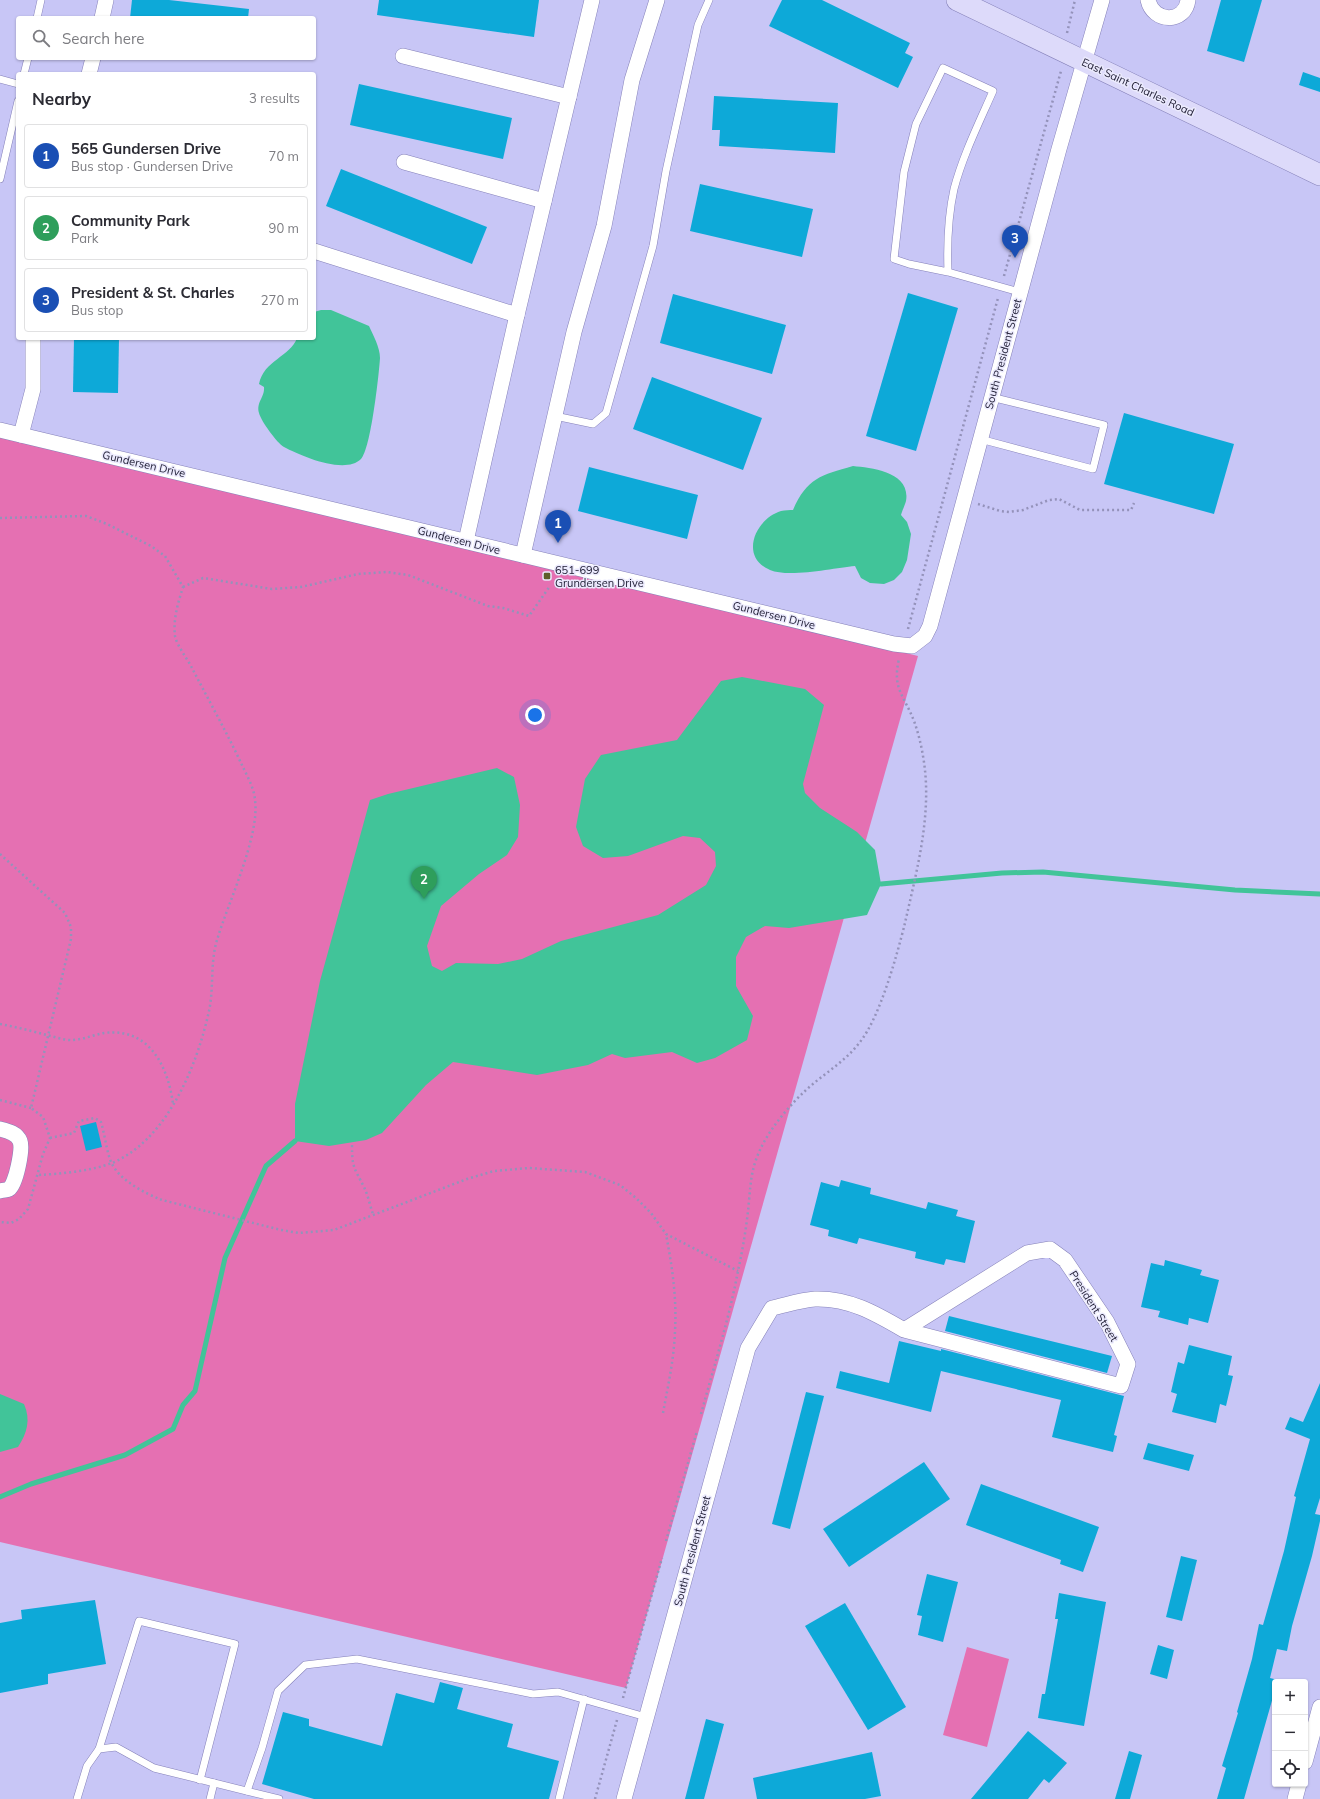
<!DOCTYPE html>
<meta charset="utf-8">
<style>
body{margin:0;font-family:Mulish,sans-serif;background:#f2f2f3;color:#2b2b33}
.controls{position:absolute;right:12px;bottom:12px;display:grid;overflow:hidden;border-radius:4px;box-shadow:0 1px 3px #0004}
.controls button{width:36px;height:36px;display:grid;place-items:center;padding:0;border:0;border-bottom:1px solid #e1e1e2;background:#fff;color:#2b2b33;font:20px sans-serif}
.you{position:absolute;left:535px;top:715px;width:14px;height:14px;margin:-10px;border:3px solid #fff;border-radius:50%;background:#1a73e8;box-shadow:0 0 0 6px #1a73e833}
.badge{display:grid;place-items:center;width:26px;height:26px;border-radius:50%;background:#0b8043;color:#fff;font-size:13px;font-weight:700}
.pin{position:absolute;translate:-50% -33px;filter:drop-shadow(0 1px 2px #0008)}
.pin::after{content:'';position:absolute;top:21px;width:14px;height:12px;background:inherit;clip-path:polygon(0 0,100% 0,50% 100%)}
.list{margin:0;padding:0;list-style:none}
h2{display:flex;justify-content:space-between;align-items:center;height:52px;margin:0;padding:0 16px;font-size:17px}
h2 small{font-size:13px;font-weight:400;color:#7c7c81}
.list li{display:grid;grid-template-columns:26px 1fr auto;gap:12px;align-items:center;box-sizing:border-box;height:64px;margin:0 8px 8px;padding:0 8px;border:1px solid #e1e1e2;border-radius:4px}
.list b{display:block;font-size:15px;white-space:nowrap}
.list p{margin:0;font-size:13px;white-space:nowrap;color:#7c7c81}
.list em{font-size:13px;font-style:normal;color:#7c7c81}
.icon{flex:none;width:22px;height:22px;fill:none;stroke:currentColor;stroke-width:2;stroke-linecap:round;stroke-linejoin:round}
.map{position:relative;flex:none;width:1320px;height:1799px;overflow:hidden}
.search{position:absolute;background:#fff;box-shadow:0 1px 3px #0004;left:16px;top:16px;width:300px;height:44px;display:flex;align-items:center;gap:10px;box-sizing:border-box;padding:0 14px;border-radius:4px;color:#7c7c81;font-size:15px}
.panel{position:absolute;background:#fff;box-shadow:0 1px 3px #0004;left:16px;top:72px;width:300px;height:268px;border-radius:4px}
.map>svg:first-child{display:block}
</style>
<div class="map">
<svg width="1320" height="1799" viewBox="0 0 1320 1799">
<rect width="100%" height="100%" fill="#c8c6f6"/>
<g fill="#e570b2">
<polygon points="0,430 918,656 626,1688 0,1542"/>
<polygon points="967,1647 1009,1659 987,1747 943,1735"/>
</g>
<g fill="#41c499">
<path d="M321,310H331L369,326C373,335 380,347 380,358C379,374 371,449 361,459C345,475 301,456 284,447C277,443 261,421 259,413C256,402 265,397 264,387L259,384C264,360 290,357 297,338H314V312Z"/>
<path d="M853,466C872,468 911,472 906,501C905,505 902,511 901,515L907,522L911,534L907,560L902,572L894,580L884,584L870,583L861,578L855,566C834,568 789,578 770,570C739,557 755,519 781,511C785,510 790,510 793,510C807,478 821,475 853,466Z"/>
<polygon points="742,677 805,689 824,705 803,784 805,793 820,808 857,832 875,850 881,884 867,915 789,928 765,926 746,937 736,957 736,986 753,1016 747,1040 715,1058 697,1063 672,1052 625,1058 612,1054 588,1065 537,1075 453,1062 426,1085 382,1133 366,1140 329,1146 295,1141 295,1104 320,981 370,800 388,794 497,768 514,777 520,805 518,837 507,855 479,874 441,906 427,946 432,966 442,971 456,963 498,964 522,959 561,941 658,915 706,885 716,866 715,852 700,838 683,836 628,856 603,858 583,846 576,827 585,779 601,755 677,740 721,681"/>
<path d="M0,1394L24,1404C31,1420 27,1433 18,1447L0,1452Z"/>
</g>
<g fill="none" stroke-linecap="round" stroke-linejoin="round">
<g stroke="#41c499" stroke-width="5">
<polyline points="881,884 1002,873 1043,872 1235,890 1320,894"/>
<polyline points="0,1497 31,1484 125,1455 173,1429 183,1405 195,1391 225,1258 266,1166 295,1141"/>
</g>
</g>
<g fill="#0da9d8">
<polygon points="132,0 169,0 249,9 248,18 130,18"/>
<polygon points="379,0 539,0 534,37 377,15"/>
<polygon points="782,0 822,0 910,43 905,53 913,57 898,88 769,26"/>
<polygon points="1221,0 1262,0 1244,62 1207,51"/>
<polygon points="1303,72 1320,78 1320,92 1299,85"/>
<polygon points="359,84 512,118 503,159 350,125"/>
<polygon points="714,96 838,103 835,153 719,146 720,130 712,130"/>
<polygon points="341,169 487,227 472,264 326,206"/>
<polygon points="700,184 813,209 802,257 690,231"/>
<polygon points="908,293 958,308 916,451 866,436"/>
<polygon points="673,294 786,325 772,374 660,343"/>
<polygon points="74,338 119,338 118,393 73,392"/>
<polygon points="652,377 762,418 743,470 633,429"/>
<polygon points="1124,413 1234,444 1214,514 1104,484"/>
<polygon points="589,467 698,495 687,539 578,511"/>
<polygon points="96,1122 102,1147 86,1151 80,1126"/>
<polygon points="841,1180 871,1188 870,1194 926,1209 928,1202 958,1210 956,1216 975,1221 965,1263 946,1259 944,1265 915,1258 916,1252 859,1238 857,1244 828,1236 829,1230 810,1225 821,1182 839,1187"/>
<polygon points="1165,1260 1202,1270 1200,1275 1219,1280 1208,1323 1189,1318 1188,1325 1158,1317 1160,1311 1141,1307 1151,1263 1164,1266"/>
<polygon points="949,1316 1112,1356 1107,1373 945,1331"/>
<polygon points="899,1341 941,1351 941,1349 1124,1396 1114,1435 1117,1436 1113,1452 1052,1437 1061,1400 941,1371 931,1412 836,1388 840,1371 889,1383"/>
<polygon points="1189,1345 1232,1356 1228,1375 1233,1376 1226,1406 1220,1404 1216,1423 1172,1412 1177,1394 1171,1392 1178,1362 1184,1364"/>
<polygon points="1320,1383 1320,1498 1315,1514 1320,1515 1320,1521 1312,1556 1292,1626 1287,1651 1277,1649 1270,1678 1278,1680 1275,1682 1275,1690 1244,1799 1217,1799 1226,1768 1222,1766 1238,1713 1237,1712 1252,1659 1259,1624 1263,1625 1284,1551 1296,1497 1294,1496 1310,1439 1285,1429 1290,1417 1303,1422"/>
<polygon points="806,1392 824,1396 790,1529 772,1524"/>
<polygon points="1148,1443 1194,1455 1189,1471 1143,1459"/>
<polygon points="924,1462 950,1499 849,1567 823,1529"/>
<polygon points="981,1484 1099,1527 1083,1572 1060,1564 1061,1560 966,1525"/>
<polygon points="1181,1556 1197,1560 1182,1621 1166,1617"/>
<polygon points="927,1574 958,1582 943,1642 918,1635 922,1616 917,1615"/>
<polygon points="1059,1593 1106,1602 1084,1726 1038,1718 1042,1694 1045,1694 1058,1619 1055,1619"/>
<polygon points="95,1600 106,1664 48,1674 48,1684 0,1693 0,1623 22,1619 21,1610"/>
<polygon points="845,1603 906,1707 868,1730 805,1626"/>
<polygon points="1158,1645 1174,1650 1167,1679 1150,1674"/>
<polygon points="440,1682 463,1688 457,1709 513,1724 507,1747 559,1761 549,1799 314,1799 262,1784 283,1712 309,1719 309,1726 382,1746 396,1693 434,1703"/>
<polygon points="706,1719 724,1724 704,1799 685,1799"/>
<polygon points="1028,1731 1067,1763 1049,1783 1044,1779 1028,1799 971,1799"/>
<polygon points="1129,1751 1142,1755 1130,1799 1115,1799"/>
<polygon points="872,1752 881,1796 865,1799 757,1799 753,1778"/>
</g>
<g fill="none" stroke-linecap="round" stroke-linejoin="round">
<g stroke="#8581b9" stroke-width="8">
<g id="lane">
<polyline points="37,18 41,0"/>
<polyline points="24,74 28,58"/>
<polyline points="0,79 18,84"/>
<polyline points="0,179 18,101"/>
<path d="M948,272C947,245 948,216 954,189C963,155 979,123 993,91L943,68L916,124L904,172L894,259L909,264L948,272L1019,292"/>
<polyline points="555,416 593,424 606,413 653,246 666,171 698,25 709,0"/>
<polyline points="980,439 1093,469 1104,425 991,397"/>
<polyline points="99,1749 139,1621 235,1644 200,1780"/>
<polyline points="247,1791 262,1748 278,1691 305,1665 357,1659 533,1694 558,1692 646,1717"/>
<polyline points="77,1799 87,1766 99,1749 116,1747 154,1768 279,1799"/>
<polyline points="210,1799 214,1783"/>
<polyline points="559,1799 584,1699"/>
</g>
</g>
<g stroke="#8581b9" stroke-width="16">
<g id="street">
<path d="M1148,0C1153,23 1185,24 1188,0"/>
<polyline points="102,18 106,0"/>
<polyline points="403,56 569,97"/>
<polyline points="89,74 93,58"/>
<polyline points="404,162 544,201"/>
<polyline points="314,251 517,315"/>
<polyline points="0,430 894,644 912,646 925,636 930,626 1059,149 1102,0"/>
<polyline points="21,435 33,389 33,338"/>
<polyline points="466,541 517,315 592,0"/>
<polyline points="523,555 574,332 604,226 632,80 657,0"/>
<path d="M0,1129C8,1131 17,1133 20,1141C23,1149 16,1184 9,1189C7,1190 3,1190 0,1191"/>
<polyline points="1305,1762 1320,1707"/>
<path d="M624,1799L748,1348L772,1308C786,1305 801,1300 815,1299C849,1298 875,1313 904,1330L1027,1253L1050,1249L1065,1260L1107,1322L1128,1364L1121,1386L904,1330"/>
<polyline points="1295,1799 1299,1784"/>
</g>
</g>
<g stroke="#8581b9" stroke-width="22">
<polyline id="secondary" points="957,0 1320,175"/>
</g>
<g stroke="#9492ba" stroke-width="2.5" stroke-dasharray="2 3" stroke-linecap="butt">
<polyline points="1067,33 1075,0"/>
<polyline points="1004,276 1061,71"/>
<polyline points="978,504 1000,511 1009,512 1023,510 1049,500 1059,499 1080,510 1131,510 1134,503"/>
<path d="M0,518L86,516L107,524L151,546L165,556L183,587C178,603 173,619 175,636C177,646 187,658 192,668C208,699 226,731 241,763C246,774 254,787 255,800C260,836 228,903 217,940C210,963 214,988 209,1011C197,1066 167,1140 112,1163C91,1171 60,1174 38,1175"/>
<polyline points="183,587 203,578 272,589 301,587 358,574 387,572 408,575 488,606 503,608 529,616 550,586"/>
<polyline points="908,629 998,298"/>
<polyline points="0,854 65,913 71,927 71,939 31,1108 43,1117 50,1138 43,1154 28,1209 19,1219 11,1223 0,1222"/>
<path d="M0,1024C16,1027 32,1031 47,1035C55,1037 63,1040 71,1040C82,1040 93,1035 104,1033C149,1027 168,1066 173,1104"/>
<polyline points="0,1100 31,1108"/>
<path d="M50,1138L74,1133L79,1121L95,1118L101,1122C105,1135 106,1149 111,1162C119,1180 144,1193 162,1200L281,1230L299,1233L334,1230L467,1179L494,1171L529,1168L585,1172L620,1185L636,1198L651,1213L666,1234L738,1271"/>
<path d="M352,1145C352,1168 354,1167 364,1187C368,1195 370,1206 373,1214"/>
<path d="M663,1413C668,1386 674,1359 675,1331C677,1298 672,1266 666,1234"/>
<path d="M701,1414C714,1366 729,1319 738,1271C743,1248 747,1224 749,1201C751,1178 752,1164 764,1142C774,1124 790,1105 805,1091C823,1074 845,1062 860,1042C880,1017 897,955 905,923C917,869 933,812 923,756C921,744 918,732 914,721C904,695 892,689 899,659"/>
<polyline points="666,1541 697,1431"/>
<polyline points="623,1698 662,1558"/>
<polyline points="595,1799 617,1720"/>
</g>
<use href="#lane" stroke="#fff" stroke-width="7"/>
<use href="#street" stroke="#fff" stroke-width="15"/>
<use href="#secondary" stroke="#dddafa" stroke-width="21"/>
</g>
<rect fill="#5f5e2a" stroke="#ebeafd" stroke-width="1.5" x="543" y="572" width="8" height="8" rx="2"/>
<g text-anchor="middle" stroke-width="3" stroke-linejoin="round" paint-order="stroke">
<g font-size="11" fill="#222037" stroke="#ebeafd">
<text transform="translate(1138 87) rotate(25)" y="4">East Saint Charles Road</text>
<text transform="translate(1003 354) rotate(-75)" y="4">South President Street</text>
<text transform="translate(144 464) rotate(13)" y="4">Gundersen Drive</text>
<text transform="translate(459 540) rotate(14)" y="4">Gundersen Drive</text>
<text transform="translate(774 615) rotate(14)" y="4">Gundersen Drive</text>
<text transform="translate(1094 1306) rotate(58)" y="4">President Street</text>
<text transform="translate(692 1551) rotate(-75)" y="4">South President Street</text>
</g>
<g font-size="11" fill="#222037" stroke="#ebeafd" text-anchor="start">
<text x="555" y="574">651-699<tspan x="555" dy="13">Grundersen Drive</tspan></text>
</g>
</g>
</svg>
<div class="controls">
<button>+</button>
<button>−</button>
<button><svg class="icon" aria-label="locate" viewBox="0 0 24 24"><circle cx="12" cy="12" r="6"/><path d="M12 2v4M12 18v4M2 12h4M18 12h4"/></svg></button>
</div>
<div class="you"></div>
<div class="pin badge" style="left:558px;top:543px;background:#1a4fb4">1</div>
<div class="pin badge" style="left:424px;top:899px;background:#2e9e5b">2</div>
<div class="pin badge" style="left:1015px;top:258px;background:#1a4fb4">3</div>
<div class="search"><svg class="icon" aria-label="search" viewBox="0 0 24 24"><circle cx="10" cy="10" r="6"/><path d="M15 15l6 6"/></svg>Search here</div>
<section class="panel">
<h2>Nearby<small>3 results</small></h2>
<ul class="list">
<li><span class="badge" style="background:#1a4fb4">1</span><div><b>565 Gundersen Drive</b><p>Bus stop · Gundersen Drive</p></div><em>70 m</em></li>
<li><span class="badge" style="background:#2e9e5b">2</span><div><b>Community Park</b><p>Park</p></div><em>90 m</em></li>
<li><span class="badge" style="background:#1a4fb4">3</span><div><b>President &amp; St. Charles</b><p>Bus stop</p></div><em>270 m</em></li>
</ul>
</section>
</div>
